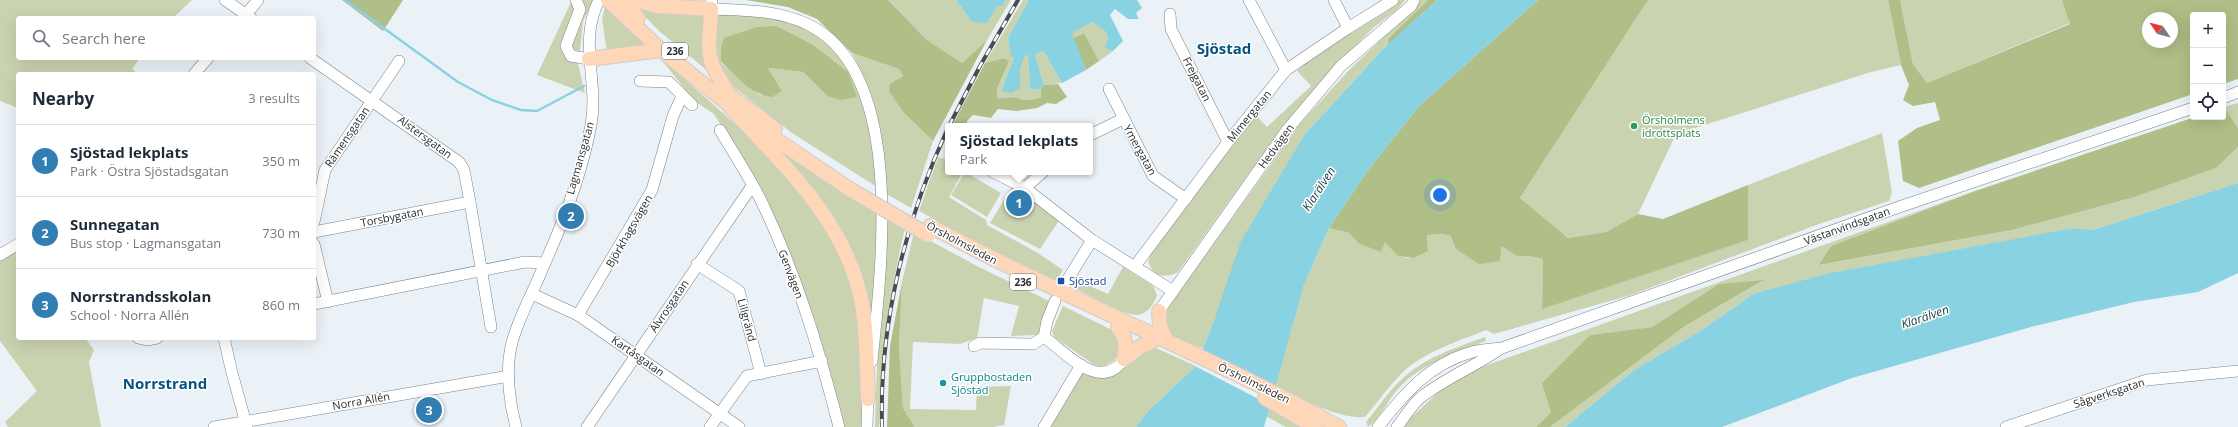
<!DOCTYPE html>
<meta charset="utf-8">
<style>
body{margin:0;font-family:"Open Sans",sans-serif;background:#f2f2f3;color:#1f2937}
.controls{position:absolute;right:12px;top:12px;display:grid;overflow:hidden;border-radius:4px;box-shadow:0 4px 16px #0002}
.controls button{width:36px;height:36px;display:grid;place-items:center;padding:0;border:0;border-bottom:1px solid #e0e1e3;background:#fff;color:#1f2937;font:20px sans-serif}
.compass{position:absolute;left:2142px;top:12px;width:36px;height:36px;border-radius:50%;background:#fff;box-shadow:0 4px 16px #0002;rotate:305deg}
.you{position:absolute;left:1440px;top:195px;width:14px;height:14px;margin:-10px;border:3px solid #fff;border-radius:50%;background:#1a73e8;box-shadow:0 0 0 6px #1a73e833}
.badge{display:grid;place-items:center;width:26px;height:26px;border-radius:50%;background:#337eb1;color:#fff;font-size:13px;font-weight:700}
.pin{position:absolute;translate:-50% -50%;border:2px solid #fff;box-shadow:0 1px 4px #0006}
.popup{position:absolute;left:945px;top:123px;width:148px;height:52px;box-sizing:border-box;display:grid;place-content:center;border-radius:4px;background:#fff;filter:drop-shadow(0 1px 3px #0005);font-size:13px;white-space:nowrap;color:#747a83}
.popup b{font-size:15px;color:#1f2937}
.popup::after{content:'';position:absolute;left:50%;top:100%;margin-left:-8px;border:8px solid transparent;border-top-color:#fff}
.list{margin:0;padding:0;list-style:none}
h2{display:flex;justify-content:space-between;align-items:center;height:52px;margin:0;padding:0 16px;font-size:17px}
h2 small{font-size:13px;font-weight:400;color:#747a83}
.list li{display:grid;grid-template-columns:26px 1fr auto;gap:12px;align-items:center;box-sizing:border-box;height:72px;padding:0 16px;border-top:1px solid #e0e1e3}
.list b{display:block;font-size:15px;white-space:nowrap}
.list p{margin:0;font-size:13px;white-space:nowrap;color:#747a83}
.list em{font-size:13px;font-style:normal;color:#747a83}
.icon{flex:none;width:22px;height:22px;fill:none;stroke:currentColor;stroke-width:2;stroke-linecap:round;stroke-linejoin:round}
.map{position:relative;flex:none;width:2238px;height:427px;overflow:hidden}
.search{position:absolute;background:#fff;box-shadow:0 4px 16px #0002;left:16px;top:16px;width:300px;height:44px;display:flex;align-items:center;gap:10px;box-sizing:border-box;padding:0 14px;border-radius:4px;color:#747a83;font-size:15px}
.panel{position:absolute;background:#fff;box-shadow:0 4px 16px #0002;left:16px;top:72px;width:300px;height:268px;border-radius:4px}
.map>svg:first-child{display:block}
</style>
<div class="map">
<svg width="2238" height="427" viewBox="0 0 2238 427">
<rect width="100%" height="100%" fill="#ebf2f7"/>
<g fill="#cad3b0" fill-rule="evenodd">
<polygon points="0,0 192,0 173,18 18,18 18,58 140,58 132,69 138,74 18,74 18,108 0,101"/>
<polygon points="572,0 575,6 563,46 577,60 585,93 537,75"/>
<polygon points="582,0 594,0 583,21 580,51 572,50 569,44 584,3"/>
<polygon points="888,0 956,0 972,22 997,6 1002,6 1006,0 1011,0 987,40 962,63 927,40"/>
<path d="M1023,0H1029L1008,38L1014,58L1002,89L1020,88V69L1024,55H1028L1030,89H1041V97C1034,100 1023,102 1016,97L997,100V88L1008,61L1004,58L985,63Z"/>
<path d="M1398,0H1405L1398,9L1373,28L1324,78L1281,128L1178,272C1164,279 1153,277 1148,261L1153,251L1255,114L1267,127L1311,86L1297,71L1315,55L1387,11Z"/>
<polygon points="1418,0 1428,0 1388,39 1386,46 1305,134 1215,318 1203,348 1175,341 1168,335 1165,313 1178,294 1299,125 1349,70 1409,13"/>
<polygon points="1648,0 1888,0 1901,65 1871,72 1676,134 1638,214 1606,232 1568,238 1520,198"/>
<polygon points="1900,0 2062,0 2070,23 1927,83 1913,64"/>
<polygon points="635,6 706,15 702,41 708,71 659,31"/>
<polygon points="605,7 649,46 607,53 602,18"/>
<path d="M717,13L769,15L816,33L854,72L874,148L877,187L792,133L730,84L718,68L712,51ZM721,62L848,72L840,100L827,96L803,72L768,68L782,91L760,95L739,80Z"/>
<polygon points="1092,22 1106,32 1108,38 1106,48 1113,51 1099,61 1084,33 1074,38 1071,33"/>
<polygon points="1045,51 1062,83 1044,85 1035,55"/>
<path d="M852,53L899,69L903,75L900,78L904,113L933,141L911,208L885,193C883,159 882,121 869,89C864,77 858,65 852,53Z"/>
<path d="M658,55C726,118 825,191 852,283C865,329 861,379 861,427H842L816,324L769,211L744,162L714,114L694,101Z"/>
<polygon points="2238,103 2238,128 2224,107"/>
<path d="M1882,133L1892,192L1889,201L1819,224L1631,295L1494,334L1486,330C1457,342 1423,352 1401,374C1388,387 1377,403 1365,417C1336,419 1300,398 1275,385L1304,285L1329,228L1349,233L1358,243L1381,251L1385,241C1402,258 1404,264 1428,251L1427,235L1442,234L1501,246L1517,256H1529L1543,259L1542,308L1748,240V185Z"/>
<polygon points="760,136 876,211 877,253 870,334 856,266"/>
<polygon points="2238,147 2238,183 2093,230 2074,228 1753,294 1705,328 1634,370 1565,427 1550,427 1685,326 1763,281 1719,284 1652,327 1590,335 1551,412 1536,427 1401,427 1443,388 1476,369 1975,191 1831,246 1820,265 2012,230 2135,197 2216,168"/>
<polygon points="938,157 948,160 948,172 963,172 949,197 986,220 987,225 1038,253 1063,270 1056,282 979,244 919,211"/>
<polygon points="965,172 1001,193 987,217 951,195"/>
<polygon points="1012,187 1060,219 1040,249 990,223"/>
<path d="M885,217L905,228C889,296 880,357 879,427H875C876,357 883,287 885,217Z"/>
<polygon points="914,232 975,265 1049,301 1038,335 1011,336 1019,306 984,298 977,338 960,344 913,342 910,409 976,410 977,387 1011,386 1004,425 993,427 915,427 903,408 899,346 902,282"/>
<polygon points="18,249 18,338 85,338 94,350 89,362 101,427 8,427 5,422 37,391 0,341 0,259"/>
<path d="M1123,267L1153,286L1157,295C1154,304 1147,315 1136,315C1123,315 1086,294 1073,287L1076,280L1108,294Z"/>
<path d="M1063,306L1110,329L1119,338C1120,354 1118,360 1103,367L1093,364L1054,337L1052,331Z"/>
<path d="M1485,337L1486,341C1455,353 1420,364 1398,389C1388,400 1380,419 1368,427L1366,422C1377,409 1387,393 1400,381C1423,358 1455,348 1485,337Z"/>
<path d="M1146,349H1158L1196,366L1147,412L1136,427H1050L1083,372C1117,388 1122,365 1146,349Z"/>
<polygon points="1269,408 1305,427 1286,427 1267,417"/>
</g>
<g fill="#b0be87" fill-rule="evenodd">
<polygon points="342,0 403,0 383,31"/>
<polygon points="746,0 888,0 927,40 962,63 987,40 933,141 904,113 889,91 890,84 903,76 899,69 852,53 817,19 788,7"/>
<polygon points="1428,0 1437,0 1387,46 1388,39"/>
<polygon points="1538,0 1648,0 1520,198 1568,238 1606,232 1638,214 1663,219 1748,185 1748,240 1542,309 1543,259 1529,256 1517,256 1501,246 1500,261 1479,264 1456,249 1451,236 1442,234 1427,235 1428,251 1414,258 1398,256 1385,242 1381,252 1358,243 1349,233 1329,228 1368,170 1419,106"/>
<path d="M1888,0H1900L1913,64L1927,83L2070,24L2062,0H2238V79L2223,84V15H2193V94L1919,188L1903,181L1898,141L1917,128L1940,120L1935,102L1913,106L1903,100L1909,85L1901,65ZM2148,18H2172V42H2148Z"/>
<path d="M776,26L813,45L848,72L857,97L840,100L827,96L803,72L768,68L782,91L772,97C750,94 736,77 721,61V48L724,38L757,27Z"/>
<polygon points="1084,33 1099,61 1086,70 1073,41 1074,38"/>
<path d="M1004,58L1009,61L997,88V99L1016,97C1023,102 1034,100 1041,97V89L1044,85L1058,84L1067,97L1056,104L1047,103L1037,108L1016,111L998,109L991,118L973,115L967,121L966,126H952L985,63Z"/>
<polygon points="2224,107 2238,128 2238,147 2216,168 2135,197 2012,230 1819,265 1831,246 1975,191 2195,117 2223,117"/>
<polygon points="1764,280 1685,326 1550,427 1536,427 1551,412 1542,383 1590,335 1652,327 1719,284"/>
<polygon points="902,282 899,346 903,408 915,427 887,427 890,346"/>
</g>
<g fill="#89d2e2">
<polygon points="956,0 1006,0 1002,6 997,6 987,23 972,22"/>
<polygon points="1029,0 1137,0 1142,8 1136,13 1139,19 1128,19 1115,9 1110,15 1123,41 1113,51 1105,48 1108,38 1106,32 1092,22 1072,33 1086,70 1062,83 1044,51 1035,55 1044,85 1041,89 1030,89 1028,55 1025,55 1020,69 1020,88 1012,93 1004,92 1002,89 1014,58 1011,56 1008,38"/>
<polygon points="1437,0 1538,0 1419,106 1368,170 1329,228 1304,285 1264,427 1136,427 1147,412 1196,366 1215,318 1241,241 1305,134 1386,46"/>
<polygon points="2238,183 2238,273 2198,292 2134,302 2031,327 1852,378 1722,427 1565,427 1634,370 1705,328 1753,294 1826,274 2074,228 2093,230"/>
</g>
<polygon fill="#ebf2f7" points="1200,350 1277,386 1272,406 1193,365"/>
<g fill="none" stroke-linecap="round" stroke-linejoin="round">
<polyline stroke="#89d2e2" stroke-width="2.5" points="345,0 458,82 492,100 521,110 537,111 584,86"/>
<g stroke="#7c8388" stroke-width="12">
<g id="minor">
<polyline points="225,0 251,18"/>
<polyline points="576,0 580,9 566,46 571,56 589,59"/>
<path d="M712,0L711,9C744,10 779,10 809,25C907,74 881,271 872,361"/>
<polyline points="1249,0 1286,70"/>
<polyline points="1334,0 1348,28"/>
<polyline points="1170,14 1171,29 1228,142"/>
<polyline points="243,18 258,0"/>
<polyline points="310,58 459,162 464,170 470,202 491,327"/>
<polyline points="194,74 208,58"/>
<polyline points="640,81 669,82 692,105"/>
<polyline points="1109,89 1153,176 1186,199"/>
<polyline points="2223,98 2238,92"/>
<path d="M720,130C735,156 753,182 765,209C798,279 820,353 839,427"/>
<polyline points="1090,135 1123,119"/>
<polyline points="993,172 1025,188 1092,240 1173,291"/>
<polyline points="1025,188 1043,172"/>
<polyline points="314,222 325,170 399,61"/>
<polyline points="314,232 470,202"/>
<polyline points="314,244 328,302"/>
<polyline points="0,255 18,244"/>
<polyline points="697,264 739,291 761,374"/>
<polyline points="1135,266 1228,142 1286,70 1348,28 1393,0"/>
<polyline points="1065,284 1092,240"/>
<polyline points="532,294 578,315 739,427"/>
<polyline points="314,304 525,262 545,263"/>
<polyline points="1159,311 1287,130 1341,66 1411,6 1414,0"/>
<polyline points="578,315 652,190 673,116 682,96"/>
<path d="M1044,337C1067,354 1101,393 1124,359"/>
<polyline points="1044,337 1047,321 1055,301"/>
<polyline points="138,338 147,340 157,338"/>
<polyline points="224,338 232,373 247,427"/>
<polyline points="974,346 980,343 1033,344 1044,337"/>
<polyline points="214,427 509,376"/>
<path d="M516,427C510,405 506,375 510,352C514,326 534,291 544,265C564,221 582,172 591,125C599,81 578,42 599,0"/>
<polyline points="587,427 752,186"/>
<polyline points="710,427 747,376 822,361"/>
<polyline points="867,427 868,392"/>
<polyline points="1044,427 1081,365"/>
<path d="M1378,427C1404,394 1429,364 1472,352C1481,349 1492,349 1502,348L1899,207L2193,108"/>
<path d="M1397,427C1404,418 1411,406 1420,398C1445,378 1474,367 1500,349"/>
<polyline points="2006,427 2147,380 2238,371"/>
</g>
</g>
<g stroke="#cccdcd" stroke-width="16">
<g id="major">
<polyline points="608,0 661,50 738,112"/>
<polyline points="622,0 638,18"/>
<path d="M633,0L658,6L711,9C709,55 703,58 732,97"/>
<polyline points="589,59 661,50"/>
<polyline points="732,97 775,129"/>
<path d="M730,107C779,160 836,212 857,283C868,320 866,361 868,399"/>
<polyline points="758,127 851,190"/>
<path d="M930,226C1064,298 1206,354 1339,427"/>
<polyline points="1159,311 1160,327 1167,341"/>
<path d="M1118,327C1126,339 1127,345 1124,359"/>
<polyline points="1124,359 1141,346 1152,342"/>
<polyline points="1265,398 1315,427"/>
</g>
</g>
<use href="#minor" stroke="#fff" stroke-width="11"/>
<use href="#major" stroke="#fdd7b8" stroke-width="14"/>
<g stroke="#484c4f" stroke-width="4">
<g id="rail">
<polyline points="949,126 980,66 1018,0"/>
<path d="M882,427C879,325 905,221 948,128"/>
</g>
</g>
<use href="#rail" stroke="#fff" stroke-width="2.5" stroke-dasharray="8" stroke-linecap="butt"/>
<g stroke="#cccdcd" stroke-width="16" stroke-linecap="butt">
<polyline id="major-bridge" points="851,190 928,235"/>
</g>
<use href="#major-bridge" stroke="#fdd7b8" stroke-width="14"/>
</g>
<circle fill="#2e9e5b" stroke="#fff" stroke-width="1.5" cx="1634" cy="126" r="4"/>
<rect fill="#1a4fb4" stroke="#fff" stroke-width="1.5" x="1057" y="277" width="8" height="8" rx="2"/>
<circle fill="#0f9aa8" stroke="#fff" stroke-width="1.5" cx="943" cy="383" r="4"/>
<g text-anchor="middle" stroke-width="3" stroke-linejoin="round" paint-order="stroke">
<g fill="#fff" stroke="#6a6c6d" stroke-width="1">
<rect x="662" y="43" width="26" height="16" rx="3"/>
<rect x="1010" y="274" width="26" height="16" rx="3"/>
</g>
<g font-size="10" font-weight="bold" fill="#2a2d2f">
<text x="675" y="55">236</text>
<text x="1023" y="286">236</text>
</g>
<g font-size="11" fill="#2a2d2f" stroke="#fff">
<text transform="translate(1197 79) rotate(63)" y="4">Frejgatan</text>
<text transform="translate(1249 116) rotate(-51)" y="4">Mimergatan</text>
<text transform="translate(347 137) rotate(-56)" y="4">Rämensgatan</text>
<text transform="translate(425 137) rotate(36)" y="4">Alstersgatan</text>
<text transform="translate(1276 146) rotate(-54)" y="4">Hedvägen</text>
<text transform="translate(1140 150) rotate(61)" y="4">Ymergatan</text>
<text transform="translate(580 158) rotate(-74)" y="4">Lagmansgatan</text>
<text transform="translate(392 217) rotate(-11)" y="4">Torsbygatan</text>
<text transform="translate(1847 226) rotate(-20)" y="4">Västanvindsgatan</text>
<text transform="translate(629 231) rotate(-60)" y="4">Björkhagsvägen</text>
<text transform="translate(962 243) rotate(28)" y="4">Örsholmsleden</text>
<text transform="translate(791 274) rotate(69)" y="4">Genvägen</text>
<text transform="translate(669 306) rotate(-56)" y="4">Älvrosgatan</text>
<text transform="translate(747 320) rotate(75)" y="4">Lillgränd</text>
<text transform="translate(638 356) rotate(35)" y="4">Kartåsgatan</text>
<text transform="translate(1254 383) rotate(26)" y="4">Örsholmsleden</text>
<text transform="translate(2109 393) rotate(-18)" y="4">Sågverksgatan</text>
<text transform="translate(361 401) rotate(-10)" y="4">Norra Allén</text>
</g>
<g font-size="11" fill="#27864d" stroke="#fff" text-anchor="start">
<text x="1642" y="124">Örsholmens<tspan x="1642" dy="13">idrottsplats</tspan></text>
</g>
<g font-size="11" fill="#164399" stroke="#fff" text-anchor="start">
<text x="1069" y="285">Sjöstad</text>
</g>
<g font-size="11" fill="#0d838f" stroke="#fff" text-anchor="start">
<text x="951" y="381">Gruppbostaden<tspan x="951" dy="13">Sjöstad</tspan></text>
</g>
<g font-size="12" font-style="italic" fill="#1a3d44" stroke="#fff">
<text transform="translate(1319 189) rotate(-57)" y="4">Klarälven</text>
<text transform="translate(1925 317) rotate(-19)" y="4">Klarälven</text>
</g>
<g font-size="15" font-weight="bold" fill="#035380" stroke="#fff">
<text x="1224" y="54">Sjöstad</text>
<text x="165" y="389">Norrstrand</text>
</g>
</g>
</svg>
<div class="controls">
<button>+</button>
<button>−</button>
<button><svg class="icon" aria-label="locate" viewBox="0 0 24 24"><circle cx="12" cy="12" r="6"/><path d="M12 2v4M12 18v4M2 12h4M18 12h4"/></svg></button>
</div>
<svg class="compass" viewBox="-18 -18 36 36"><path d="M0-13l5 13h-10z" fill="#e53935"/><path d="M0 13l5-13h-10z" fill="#747a83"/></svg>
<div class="you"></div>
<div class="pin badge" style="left:1019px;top:203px">1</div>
<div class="popup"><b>Sjöstad lekplats</b>Park</div>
<div class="pin badge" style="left:571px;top:216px">2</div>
<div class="pin badge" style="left:429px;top:410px">3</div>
<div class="search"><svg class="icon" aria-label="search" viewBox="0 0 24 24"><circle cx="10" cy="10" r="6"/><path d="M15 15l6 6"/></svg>Search here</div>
<section class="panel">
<h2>Nearby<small>3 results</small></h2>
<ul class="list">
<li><span class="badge">1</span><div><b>Sjöstad lekplats</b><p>Park · Östra Sjöstadsgatan</p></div><em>350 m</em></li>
<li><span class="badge">2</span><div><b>Sunnegatan</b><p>Bus stop · Lagmansgatan</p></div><em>730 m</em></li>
<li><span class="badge">3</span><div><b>Norrstrandsskolan</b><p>School · Norra Allén</p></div><em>860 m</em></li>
</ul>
</section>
</div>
